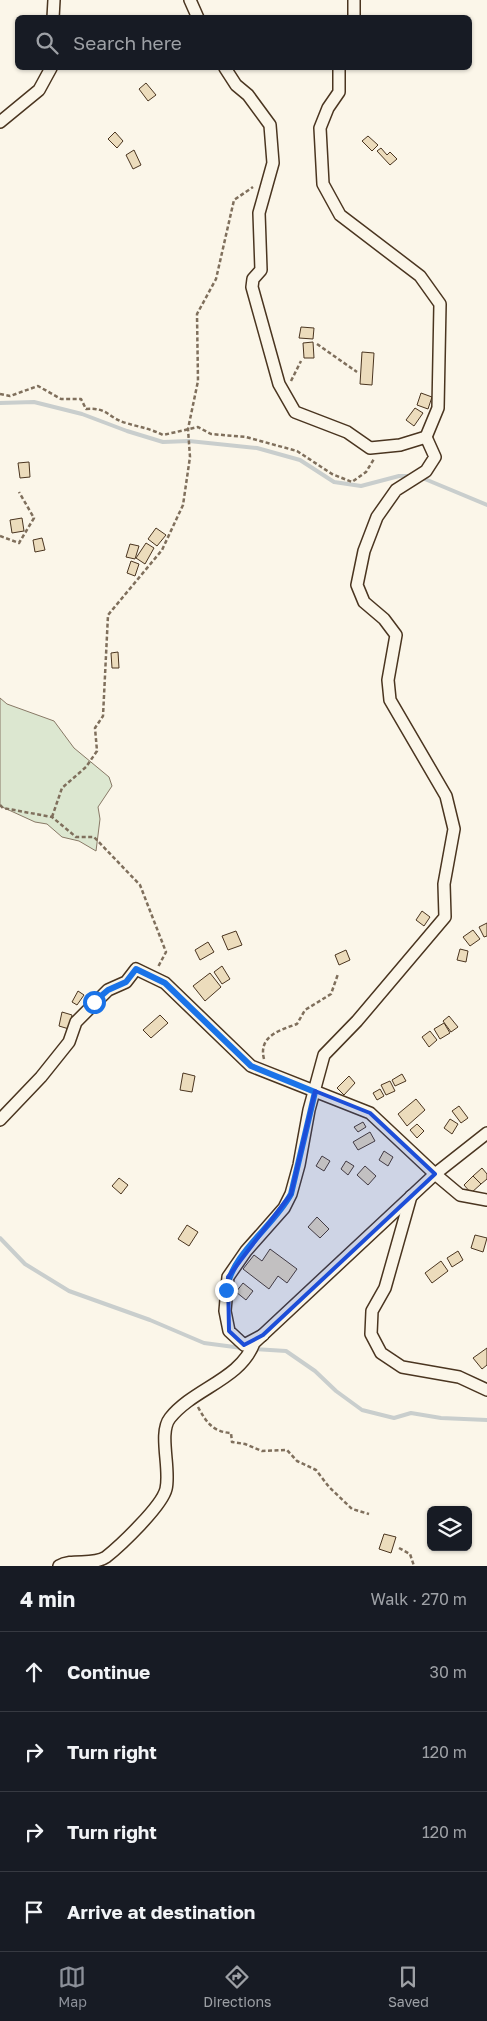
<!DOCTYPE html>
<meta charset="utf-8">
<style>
body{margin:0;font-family:"Golos Text",sans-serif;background:#20242c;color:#f1f3f6}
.controls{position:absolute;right:15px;bottom:15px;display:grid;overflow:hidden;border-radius:8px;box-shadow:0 1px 4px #0004}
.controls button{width:45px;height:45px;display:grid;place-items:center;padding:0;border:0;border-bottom:1px solid #363941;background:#171b24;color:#f1f3f6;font:25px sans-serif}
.stop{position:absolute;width:15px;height:15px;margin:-11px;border:4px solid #1a73e8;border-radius:50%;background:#fff}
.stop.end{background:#1a73e8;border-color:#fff;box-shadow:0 1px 5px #0008}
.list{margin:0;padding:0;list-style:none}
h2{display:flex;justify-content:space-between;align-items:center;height:65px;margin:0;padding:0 20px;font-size:21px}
h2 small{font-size:16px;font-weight:400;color:#9ea1a6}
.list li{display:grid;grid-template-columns:32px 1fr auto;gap:15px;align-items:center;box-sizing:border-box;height:80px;padding:0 20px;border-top:1px solid #363941}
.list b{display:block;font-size:19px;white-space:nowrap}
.list em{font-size:16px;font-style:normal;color:#9ea1a6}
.icon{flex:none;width:28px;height:28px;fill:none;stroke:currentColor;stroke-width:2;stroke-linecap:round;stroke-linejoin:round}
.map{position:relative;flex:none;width:487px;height:1566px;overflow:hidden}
.search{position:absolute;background:#171b24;box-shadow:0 1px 4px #0004;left:15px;right:15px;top:15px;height:55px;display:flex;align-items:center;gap:12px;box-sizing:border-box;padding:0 18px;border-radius:8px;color:#9ea1a6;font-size:19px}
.sheet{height:385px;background:#171b24}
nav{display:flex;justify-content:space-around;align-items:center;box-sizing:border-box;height:70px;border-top:1px solid #363941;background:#171b24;font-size:14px;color:#9ea1a6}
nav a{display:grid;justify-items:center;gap:2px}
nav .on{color:#8c9099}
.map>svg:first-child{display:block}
</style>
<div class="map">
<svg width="487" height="1566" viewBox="0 0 487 1566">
<rect width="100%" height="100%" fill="#fbf6e9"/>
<polygon fill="#dce7d0" stroke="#887966" points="0,698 7,704 54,721 74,748 109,777 112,786 98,807 100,819 96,851 79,841 62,837 47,824 35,822 0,806"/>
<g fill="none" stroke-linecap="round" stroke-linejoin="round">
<g stroke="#c9cecd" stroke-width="4">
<polyline points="0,403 34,402 82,414 127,431 163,442 189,441 257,448 300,460 334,482 361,486 399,476 411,476"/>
<polyline points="420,477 487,505"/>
<polyline points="0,1238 25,1264 69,1291 150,1320 204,1343 242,1348"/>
<polyline points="252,1349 286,1351 315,1371 336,1391 362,1410 394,1418 411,1413 441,1418 487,1420"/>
</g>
</g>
<g fill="#ecdcbc" stroke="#4a3520">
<polygon points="146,83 156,95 148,101 139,89"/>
<polygon points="115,132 123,141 117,148 108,139"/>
<polygon points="368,136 378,145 372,151 362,141"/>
<polygon points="381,148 387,155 390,152 397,159 390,165 377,151"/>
<polygon points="134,150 141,165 133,169 126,155"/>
<polygon points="301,327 314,328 313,339 299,338"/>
<polygon points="313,342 314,358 304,358 303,343"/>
<polygon points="362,352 374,353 372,385 360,384"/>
<polygon points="421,393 432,397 428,409 417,405"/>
<polygon points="415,408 423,413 414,426 406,420"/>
<polygon points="29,462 30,477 20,478 18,463"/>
<polygon points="22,518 24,531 12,533 10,520"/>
<polygon points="156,528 166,535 157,546 148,539"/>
<polygon points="42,538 45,550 35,552 33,540"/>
<polygon points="146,543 154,548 145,564 136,558"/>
<polygon points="130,544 139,546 135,559 126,557"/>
<polygon points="131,561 139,564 135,576 127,573"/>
<polygon points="118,652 119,668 112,668 111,653"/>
<polygon points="422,911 430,917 424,926 416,920"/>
<polygon points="487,923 487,936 484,937 479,927"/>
<polygon points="473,930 480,939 470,946 463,937"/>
<polygon points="236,931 242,945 228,950 222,936"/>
<polygon points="208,942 214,952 200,960 195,950"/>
<polygon points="460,949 468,951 466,962 457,960"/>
<polygon points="346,950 350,960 339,965 335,955"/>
<polygon points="222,966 230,979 222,984 214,972"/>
<polygon points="210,973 221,987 205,1001 193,986"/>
<polygon points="78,991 84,995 77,1005 72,1002"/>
<polygon points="62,1012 72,1015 69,1029 59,1026"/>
<polygon points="160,1015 168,1023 151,1038 143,1030"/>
<polygon points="449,1016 458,1027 451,1032 443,1021"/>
<polygon points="444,1023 450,1033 440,1039 434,1029"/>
<polygon points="430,1031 437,1040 429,1047 422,1037"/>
<polygon points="183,1073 195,1076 192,1092 180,1090"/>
<polygon points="402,1074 406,1081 395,1086 392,1080"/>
<polygon points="349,1076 355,1083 344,1095 337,1088"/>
<polygon points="390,1081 395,1091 386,1095 381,1085"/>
<polygon points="380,1089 384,1096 377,1100 373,1093"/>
<polygon points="416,1099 425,1110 407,1126 398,1114"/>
<polygon points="459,1106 468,1118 461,1123 452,1111"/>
<polygon points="450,1119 458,1124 452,1134 444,1128"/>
<polygon points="363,1122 366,1127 358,1132 354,1127"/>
<polygon points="417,1124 424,1131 417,1138 410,1130"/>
<polygon points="370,1132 375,1141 358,1150 353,1142"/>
<polygon points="384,1151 393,1157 388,1166 379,1160"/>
<polygon points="322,1156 330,1161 324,1171 316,1166"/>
<polygon points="346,1161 354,1166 348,1175 341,1169"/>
<polygon points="365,1166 376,1176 368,1185 357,1175"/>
<polygon points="482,1168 487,1174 487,1179 481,1184 473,1176"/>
<polygon points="473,1176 481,1184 471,1193 464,1185"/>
<polygon points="119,1178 128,1185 121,1194 112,1186"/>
<polygon points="317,1217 329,1229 320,1238 308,1227"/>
<polygon points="187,1225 198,1232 189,1246 178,1239"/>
<polygon points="475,1235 487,1238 483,1252 471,1248"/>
<polygon points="270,1249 297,1269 287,1283 278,1276 269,1289 243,1269 254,1255 262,1261"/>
<polygon points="458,1251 463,1260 452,1267 447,1258"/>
<polygon points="441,1261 448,1271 432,1283 425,1273"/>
<polygon points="243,1283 253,1291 246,1300 236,1292"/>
<polygon points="487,1348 487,1365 482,1369 473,1358"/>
<polygon points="384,1534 396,1537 391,1553 379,1549"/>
</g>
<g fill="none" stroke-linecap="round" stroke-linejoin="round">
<g stroke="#4a3520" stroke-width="14">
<g id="street">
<polyline points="190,0 198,18"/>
<polyline points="354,0 354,18"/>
<polyline points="53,18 54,0"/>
<polyline points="225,68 236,85 248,95 270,125 273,163 259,213 261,270 253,279 252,287 279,384 295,412 347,432 370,448 400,445 426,437 438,408 440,304 420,276 340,215 323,184 320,128 328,108 339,92 339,68"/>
<polyline points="0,122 39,90 51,68"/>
<polyline points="0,1120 41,1077 69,1042 76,1022 108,990 126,982 136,969 165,983 251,1066 370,1113 435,1174 460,1195 487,1200"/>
<polyline points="411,1196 385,1288 372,1311 371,1334 381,1353 402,1367 459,1377 487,1390"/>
<polyline points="263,1335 244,1345 229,1331 225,1311 228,1277 246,1251 284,1208 291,1194 299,1165 309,1110 324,1055 357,1021 445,917 444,884 454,829 446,796 390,700 388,680 396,635 384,619 364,602 357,585 364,551 377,517 396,490 426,471 435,457 426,437"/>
<path d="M59,1566C72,1558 93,1566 106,1557C121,1545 162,1506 166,1489C171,1469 158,1433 170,1418C194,1388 240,1380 254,1343L435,1174L487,1133"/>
</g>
</g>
<g stroke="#7f6f5c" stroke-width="2.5" stroke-dasharray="4 2.5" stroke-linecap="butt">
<polyline points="317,344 357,372"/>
<polyline points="291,381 301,361"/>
<path d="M0,394L10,396L38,386L61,399H81L86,409C108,407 108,418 126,423C142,428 146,427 163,435L198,427L211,434L246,437L297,451L332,474L352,482L366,472L374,459"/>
<polyline points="0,536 19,543 34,518 19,492"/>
<polyline points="0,805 3,808 52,817 76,837 94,837 140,885 166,952 158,967"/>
<polyline points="52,817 62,788 86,767 97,751 95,728 103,716 108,615 162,550 183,505 190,457 188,429 198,381 197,314 216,279 234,200 253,187"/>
<path d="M264,1059C258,1036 280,1030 297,1024L305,1010L331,994L338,974"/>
<path d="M198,1407C206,1422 213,1432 231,1433L232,1442L245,1444L262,1451L287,1450L297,1461L316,1470L329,1487L352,1509L369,1514"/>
<polyline points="399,1548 410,1554 414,1566"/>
</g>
<use href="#street" stroke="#fbf6e9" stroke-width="11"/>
</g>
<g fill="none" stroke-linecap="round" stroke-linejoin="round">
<path stroke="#1a73e8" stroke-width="6" d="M94,1002L108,990L126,982L136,969L165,983L251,1066L315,1092L291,1194C273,1227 233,1252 226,1290"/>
</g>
<path fill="#1d4ed8" fill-opacity="0.2" stroke="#1d4ed8" stroke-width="4" stroke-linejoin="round" d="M315,1091L370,1113L435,1174L263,1335L244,1345L229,1331L228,1277L291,1194Z"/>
</svg>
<div class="controls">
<button><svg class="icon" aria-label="layers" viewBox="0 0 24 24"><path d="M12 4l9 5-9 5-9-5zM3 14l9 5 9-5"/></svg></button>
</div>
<div class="stop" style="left:94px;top:1002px"></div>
<div class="stop end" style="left:226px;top:1290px"></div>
<div class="search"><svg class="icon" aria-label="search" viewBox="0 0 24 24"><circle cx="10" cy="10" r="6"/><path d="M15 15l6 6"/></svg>Search here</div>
</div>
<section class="sheet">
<h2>4 min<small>Walk · 270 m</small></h2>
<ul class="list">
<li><svg class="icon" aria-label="ahead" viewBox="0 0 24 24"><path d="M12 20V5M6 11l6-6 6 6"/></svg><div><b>Continue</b></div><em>30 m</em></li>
<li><svg class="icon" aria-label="right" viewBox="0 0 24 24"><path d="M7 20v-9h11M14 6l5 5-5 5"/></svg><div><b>Turn right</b></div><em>120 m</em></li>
<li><svg class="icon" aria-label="right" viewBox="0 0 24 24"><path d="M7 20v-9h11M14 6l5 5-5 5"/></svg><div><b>Turn right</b></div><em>120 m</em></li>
<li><svg class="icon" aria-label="arrive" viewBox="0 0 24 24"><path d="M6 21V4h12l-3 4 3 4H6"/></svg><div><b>Arrive at destination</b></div></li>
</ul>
</section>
<nav>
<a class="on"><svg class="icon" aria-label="map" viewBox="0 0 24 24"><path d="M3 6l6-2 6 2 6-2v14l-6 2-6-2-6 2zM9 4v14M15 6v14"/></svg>Map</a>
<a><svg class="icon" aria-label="directions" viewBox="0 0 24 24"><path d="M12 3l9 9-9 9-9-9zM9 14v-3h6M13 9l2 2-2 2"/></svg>Directions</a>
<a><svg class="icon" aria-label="saved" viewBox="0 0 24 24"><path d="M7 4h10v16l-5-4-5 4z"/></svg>Saved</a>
</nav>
